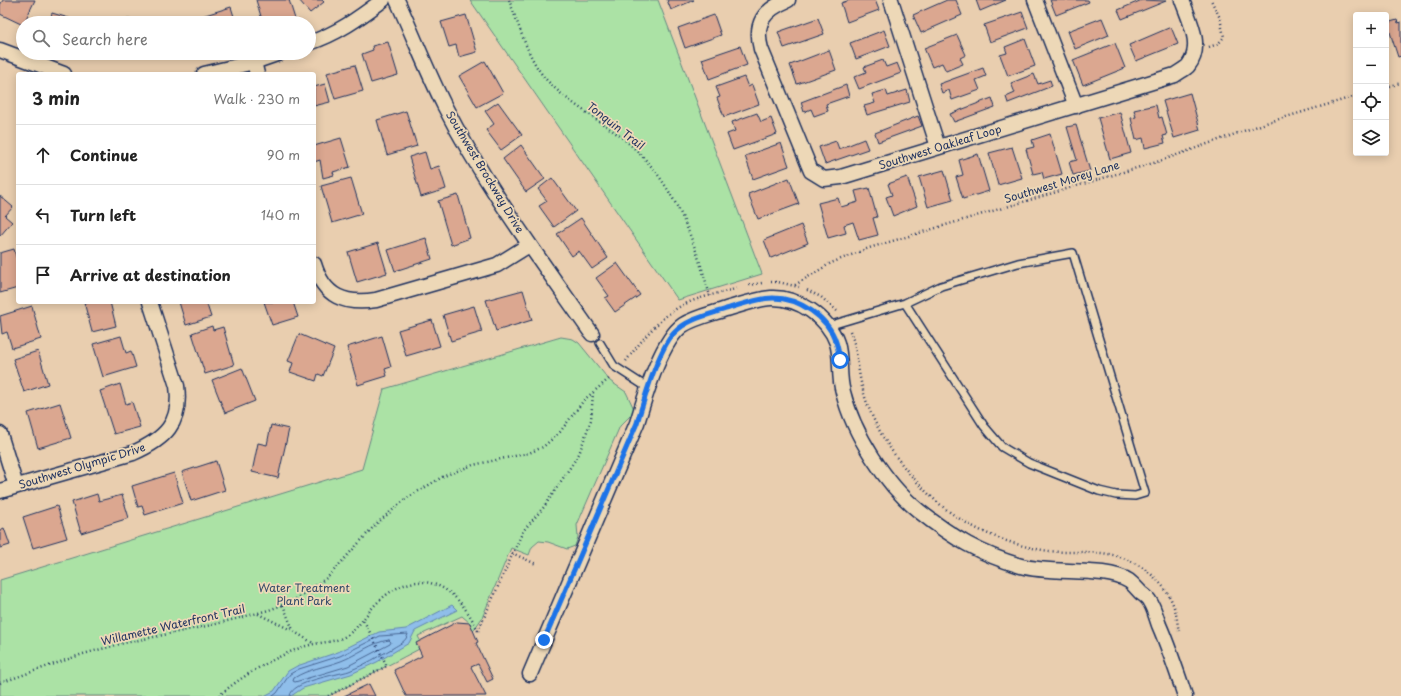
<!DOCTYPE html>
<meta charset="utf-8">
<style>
body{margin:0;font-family:"Playpen Sans",sans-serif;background:#f6f6f6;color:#222}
.controls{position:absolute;right:12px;top:12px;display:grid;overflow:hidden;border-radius:4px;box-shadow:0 2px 10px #0003}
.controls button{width:36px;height:36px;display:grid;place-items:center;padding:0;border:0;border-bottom:1px solid #e0e0e0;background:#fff;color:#222;font:20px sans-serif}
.stop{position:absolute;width:12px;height:12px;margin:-9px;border:3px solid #1a73e8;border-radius:50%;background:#fff}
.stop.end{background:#1a73e8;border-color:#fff;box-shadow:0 1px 4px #0008}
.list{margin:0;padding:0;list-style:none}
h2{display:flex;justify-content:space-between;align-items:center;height:52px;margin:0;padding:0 16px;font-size:17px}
h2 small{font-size:13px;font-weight:400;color:#767676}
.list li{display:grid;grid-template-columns:26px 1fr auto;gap:12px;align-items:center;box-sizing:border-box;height:60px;padding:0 16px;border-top:1px solid #e0e0e0}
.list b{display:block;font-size:15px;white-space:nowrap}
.list em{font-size:13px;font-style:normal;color:#767676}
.icon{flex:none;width:22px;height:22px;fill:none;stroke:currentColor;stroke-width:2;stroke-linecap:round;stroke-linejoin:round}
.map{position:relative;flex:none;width:1401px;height:696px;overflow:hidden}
.search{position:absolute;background:#fff;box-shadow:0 2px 10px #0003;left:16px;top:16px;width:300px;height:44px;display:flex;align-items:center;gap:10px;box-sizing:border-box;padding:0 14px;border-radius:22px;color:#767676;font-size:15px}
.panel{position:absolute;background:#fff;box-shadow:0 2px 10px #0003;left:16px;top:72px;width:300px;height:232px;border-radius:4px}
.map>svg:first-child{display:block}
</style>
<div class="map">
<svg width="1401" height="696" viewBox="0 0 1401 696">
<rect width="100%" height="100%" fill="#e9ceaf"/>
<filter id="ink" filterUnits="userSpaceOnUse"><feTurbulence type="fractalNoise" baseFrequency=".025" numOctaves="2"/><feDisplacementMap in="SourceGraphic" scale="8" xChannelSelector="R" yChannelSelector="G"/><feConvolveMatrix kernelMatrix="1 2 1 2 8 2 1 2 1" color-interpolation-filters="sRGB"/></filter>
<g filter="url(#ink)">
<g fill="#abe2a5" stroke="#638882">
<polygon points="470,0 658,0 762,274 678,300"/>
<polygon points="561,337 573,339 579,343 610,381 626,392 634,409 632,414 620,426 577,525 578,537 575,546 567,549 548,542 539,541 532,547 529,555 511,548 482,618 473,631 470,623 462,616 418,636 423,647 329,696 0,696 0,580 362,469 384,389"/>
</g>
<polygon fill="#8fbeea" stroke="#6185b2" points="452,605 457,610 415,631 409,643 377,662 351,674 303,688 291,696 264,696 274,691 288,671 297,666 338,652 379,632 406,629"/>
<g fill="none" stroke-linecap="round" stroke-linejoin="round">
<g stroke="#496896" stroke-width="1">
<path d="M389,640L391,642L390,644L348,666L295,682L293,681L294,678C308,669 325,667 341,661C357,655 372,642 389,640Z"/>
<path d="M273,696L277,693L290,674L299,669L340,656L380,636L408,634C406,642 399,644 393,648C379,656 365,665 349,671C337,675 291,681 290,696"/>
</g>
</g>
<g fill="#dba790" stroke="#1b2f5e">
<polygon points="3,0 35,0 23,25 0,14 0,5"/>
<polygon points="256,0 289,0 295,19 282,23 263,23"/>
<polygon points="299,0 322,0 324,2 310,13"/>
<polygon points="667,0 694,0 671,10"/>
<polygon points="850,0 875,0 879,10 847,22 841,3"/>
<polygon points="947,0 956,0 962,15 921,33 913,15"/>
<polygon points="976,0 1006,0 980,11"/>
<polygon points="1050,0 1088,0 1089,2 1056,15"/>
<polygon points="1142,0 1166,1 1122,19 1118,10"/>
<polygon points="231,7 236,23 201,23 199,17"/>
<polygon points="1022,12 1028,28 990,42 984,25"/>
<polygon points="52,13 85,23 49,23"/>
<polygon points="466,15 477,52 459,57 456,45 449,47 441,22"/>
<polygon points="714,15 721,35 685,48 678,28"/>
<polygon points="104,18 142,20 142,23 104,23"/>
<polygon points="188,18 189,23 150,23"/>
<polygon points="818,18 824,34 784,48 778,32"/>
<polygon points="1102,18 1109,35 1075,49 1068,31"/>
<polygon points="1397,20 1398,23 1401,22 1401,56 1398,57 1387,23"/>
<polygon points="1171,27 1178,44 1136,61 1129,45"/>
<polygon points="884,30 890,46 856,59 850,43"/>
<polygon points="957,35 966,55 960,58 963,64 946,71 942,63 932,67 924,48"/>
<polygon points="1025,39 1035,66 1008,76 1000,55 1007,53 1005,47"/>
<polygon points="388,42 398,75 371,83 362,54 373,50 372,46"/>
<polygon points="1115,43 1125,68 1083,85 1073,60"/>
<polygon points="740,46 747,65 709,79 702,59"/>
<polygon points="829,50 836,70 797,84 790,65"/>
<polygon points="883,60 886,67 897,63 901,73 859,89 854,77 866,72 864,67"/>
<polygon points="485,61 503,93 477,107 459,76"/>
<polygon points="355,65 363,91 335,99 327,73"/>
<polygon points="983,68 986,76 976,80 980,90 952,100 949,90 942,93 939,84"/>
<polygon points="1034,74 1038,84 1050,80 1052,86 1008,103 1006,97 1015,93 1011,83"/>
<polygon points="744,77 748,87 752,85 759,104 724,117 717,98 720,97 716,87"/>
<polygon points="325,84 330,102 314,106 314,87"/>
<polygon points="846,85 849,96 826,104 828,111 814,116 811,109 804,112 801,102"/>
<polygon points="886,90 888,96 907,90 910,102 867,115 864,106 875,103 872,94"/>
<polygon points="1190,93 1200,130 1174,138 1163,101"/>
<polygon points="992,98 995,107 954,122 950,114"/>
<polygon points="498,102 522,135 501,150 486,130 494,124 485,111"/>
<polygon points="1156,105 1159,118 1162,117 1167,135 1163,136 1165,143 1145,148 1143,138 1136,140 1131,118 1136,117 1134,110"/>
<polygon points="406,111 417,146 387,155 377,120"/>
<polygon points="1120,112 1131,153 1110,159 1098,118"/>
<polygon points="757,113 761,122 771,118 777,134 733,150 727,134 735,131 732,122"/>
<polygon points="918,116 922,126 878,142 875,133"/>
<polygon points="1076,125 1090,171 1073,175 1069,162 1077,160 1067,127"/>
<polygon points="1050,134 1062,174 1044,179 1042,172 1033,174 1026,149 1034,147 1032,140"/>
<polygon points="341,138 350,167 333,172 334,175 323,178 320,160 314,162 314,146"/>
<polygon points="864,139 868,149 825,164 819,147 836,141 839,149"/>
<polygon points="781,143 789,166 753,179 745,156"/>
<polygon points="521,145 545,179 526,192 503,159"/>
<polygon points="1012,147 1022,178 998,185 989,153"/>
<polygon points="425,152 430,169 439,166 446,189 421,197 409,157"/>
<polygon points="978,154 989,191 963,199 956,177 963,175 959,160"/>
<polygon points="944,170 953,200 928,207 919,177"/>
<polygon points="907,177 917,206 893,216 886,197 892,195 888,184"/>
<polygon points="351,178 362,214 332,223 321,186"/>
<polygon points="552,178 576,211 554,227 539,206 547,201 538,189"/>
<polygon points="789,178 799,204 758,219 748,194"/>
<polygon points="869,188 877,217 873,218 878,235 859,240 853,222 844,225 846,233 828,238 818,203 838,198 841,207 858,202 855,191"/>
<polygon points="458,195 470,238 451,245 438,201"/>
<polygon points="0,196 13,207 5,216 12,222 0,236"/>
<polygon points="581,218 608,258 592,269 579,251 572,256 557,234"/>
<polygon points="801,225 808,243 771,258 764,240"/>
<polygon points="426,238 432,259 395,271 388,250"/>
<polygon points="378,243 387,273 357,282 348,252"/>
<polygon points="14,249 18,264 18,288 0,293 0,253"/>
<polygon points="617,263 640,295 615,312 605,298 609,296 596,278"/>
<polygon points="523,290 532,320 496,331 486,300"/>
<polygon points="84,302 110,302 116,326 92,332"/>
<polygon points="179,302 206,302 211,317 186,325"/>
<polygon points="264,302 293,302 298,317 272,325"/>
<polygon points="32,306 41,339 12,348 7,332 2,334 0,316"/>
<polygon points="474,306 482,332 451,341 443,315"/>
<polygon points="432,320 440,346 406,356 398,330"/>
<polygon points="212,326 213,330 223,327 234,365 205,374 192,333"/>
<polygon points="299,334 334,349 323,376 318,374 316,381 290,372 293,363 288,361"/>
<polygon points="121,336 126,353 131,351 136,367 103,377 93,344"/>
<polygon points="382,336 391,367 385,369 387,376 358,385 347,347"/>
<polygon points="38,351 48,384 24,392 13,359"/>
<polygon points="242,368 255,401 225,413 212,380"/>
<polygon points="120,384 126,404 132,402 140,427 114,434 100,391"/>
<polygon points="60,403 71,438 38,448 28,413"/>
<polygon points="271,425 289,429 278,478 252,472 258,443 267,445"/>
<polygon points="216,461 225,490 191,501 182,472"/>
<polygon points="174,473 183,503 145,515 142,506 138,507 132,486"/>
<polygon points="97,494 99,501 122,495 129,518 81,533 72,502"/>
<polygon points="57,506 67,538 33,548 23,517"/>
<polygon points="4,528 10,545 0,548 0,530"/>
<polygon points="457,622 470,623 478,642 476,643 493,679 487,682 478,664 471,667 486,696 406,696 394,670 422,656 416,643"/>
<polygon points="369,684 375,696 344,696"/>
</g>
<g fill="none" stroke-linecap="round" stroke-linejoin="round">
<g stroke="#1b2f5e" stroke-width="10">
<g id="service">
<polyline points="828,326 905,303 941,286 1018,263 1073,253 1145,493 1135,496 1116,495 1099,491 1029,463 1002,447 984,426 905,303"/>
<polyline points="600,343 614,366 648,388"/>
</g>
</g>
<g stroke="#1b2f5e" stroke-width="17">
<g id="minor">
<path d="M397,0C413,35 427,71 444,105C485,186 540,259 592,334"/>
<path d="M788,0C764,10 754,23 761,49L811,171L824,179L841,177L1175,75C1179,72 1185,69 1188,66C1204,46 1189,20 1182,0"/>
<polyline points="891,0 938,147"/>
<polyline points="1035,0 1076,106"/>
<path d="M309,43C337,34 359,18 383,0"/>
<polyline points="0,50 64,74"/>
<polyline points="254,62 257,74"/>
<polyline points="204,74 254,62 280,53"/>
<path d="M314,264C324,297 345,305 376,300L497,265L529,245"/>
<polyline points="0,434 16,486"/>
<path d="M0,491L133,453C165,439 182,423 177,386L150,302"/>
<path d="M530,674L637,423C645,397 661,340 683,325C696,317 712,314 726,309C741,305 756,299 771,298C798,297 828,317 837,343C842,359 838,376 843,392C853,433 886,485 919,511C953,538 980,554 1021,566C1052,575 1105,566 1129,581C1133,584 1137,589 1141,593C1144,595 1148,598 1150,602C1154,608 1156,617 1159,625C1169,648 1177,672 1185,696"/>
</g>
</g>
<g stroke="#1b2f5e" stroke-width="2.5" stroke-dasharray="1 3" stroke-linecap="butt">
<path d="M509,0C519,25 527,56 544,77C571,108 611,124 639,153C677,190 696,246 710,296"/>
<polyline points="1209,47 1218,44 1224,37 1220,18 1211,0"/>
<polyline points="1386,87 1401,83"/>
<polyline points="771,282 778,282 799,287"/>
<polyline points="749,285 762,283"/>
<polyline points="795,285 831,263 869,248 1160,161 1266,123 1356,96"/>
<polyline points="807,290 821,297 837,311"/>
<path d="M850,331C858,350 857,370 863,390C873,430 904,472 935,500C966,528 1007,545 1049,551C1066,553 1083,551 1100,553C1131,555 1164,577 1174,607C1177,615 1177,623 1179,631"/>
<path d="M626,361C642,340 661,315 685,304C702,296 721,293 739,288"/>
<polyline points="512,553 536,564"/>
<polyline points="283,605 293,630"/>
<polyline points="258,614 293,631 313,643"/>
<polyline points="478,631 523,531 544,507 579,454 591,420 593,393"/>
<polyline points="0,683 83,654 120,644 216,624 269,610 293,601 328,577 376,524 407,498 444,476 473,465 529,453 543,447 560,432 584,400 611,377"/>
<path d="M219,696C239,677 280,654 306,646C319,642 332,643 344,637C359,629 366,613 378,602C419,563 457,585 478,631"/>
<polyline points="328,696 387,666 363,619"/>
</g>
<use href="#service" stroke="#edd8b7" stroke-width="7"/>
<use href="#minor" stroke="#edd8b7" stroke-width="14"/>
</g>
</g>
<g fill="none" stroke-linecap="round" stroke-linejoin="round" filter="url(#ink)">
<path stroke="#1a73e8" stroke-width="5" d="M544,640L637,423C644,400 658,350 674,333C687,319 708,315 726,309C741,305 757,298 773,298C799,298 828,317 836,342C838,348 839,354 840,360"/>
</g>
<g text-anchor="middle" stroke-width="3.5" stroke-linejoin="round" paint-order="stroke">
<g font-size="11" fill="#1b2f5e" stroke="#edd8b7">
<text transform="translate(616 126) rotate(38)" y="4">Tonquin Trail</text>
<text transform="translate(940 147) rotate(-17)" y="4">Southwest Oakleaf Loop</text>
<text transform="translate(485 172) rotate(59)" y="4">Southwest Brockway Drive</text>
<text transform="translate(1062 182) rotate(-17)" y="4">Southwest Morey Lane</text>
<text transform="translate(82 466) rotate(-17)" y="4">Southwest Olympic Drive</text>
<text transform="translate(173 625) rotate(-13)" y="4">Willamette Waterfront Trail</text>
</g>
<g font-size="11" fill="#314a69" stroke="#edd8b7">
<text x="304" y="592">Water Treatment<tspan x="304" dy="13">Plant Park</tspan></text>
</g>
</g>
</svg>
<div class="controls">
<button>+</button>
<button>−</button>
<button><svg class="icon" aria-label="locate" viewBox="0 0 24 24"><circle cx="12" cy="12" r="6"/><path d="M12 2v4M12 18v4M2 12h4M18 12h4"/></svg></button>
<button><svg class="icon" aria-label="layers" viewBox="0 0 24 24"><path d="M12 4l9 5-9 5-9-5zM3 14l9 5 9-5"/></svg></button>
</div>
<div class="stop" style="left:840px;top:360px"></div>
<div class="stop end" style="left:544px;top:640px"></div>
<div class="search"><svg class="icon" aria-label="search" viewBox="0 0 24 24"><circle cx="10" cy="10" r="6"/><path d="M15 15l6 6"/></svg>Search here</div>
<section class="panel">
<h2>3 min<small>Walk · 230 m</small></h2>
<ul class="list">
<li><svg class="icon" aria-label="ahead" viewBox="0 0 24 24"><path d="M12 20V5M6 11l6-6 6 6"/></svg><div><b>Continue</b></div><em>90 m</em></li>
<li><svg class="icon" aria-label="left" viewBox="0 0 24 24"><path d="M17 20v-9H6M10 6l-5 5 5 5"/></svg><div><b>Turn left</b></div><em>140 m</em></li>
<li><svg class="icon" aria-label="arrive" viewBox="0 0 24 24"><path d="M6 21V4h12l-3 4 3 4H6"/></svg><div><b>Arrive at destination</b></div></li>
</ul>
</section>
</div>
